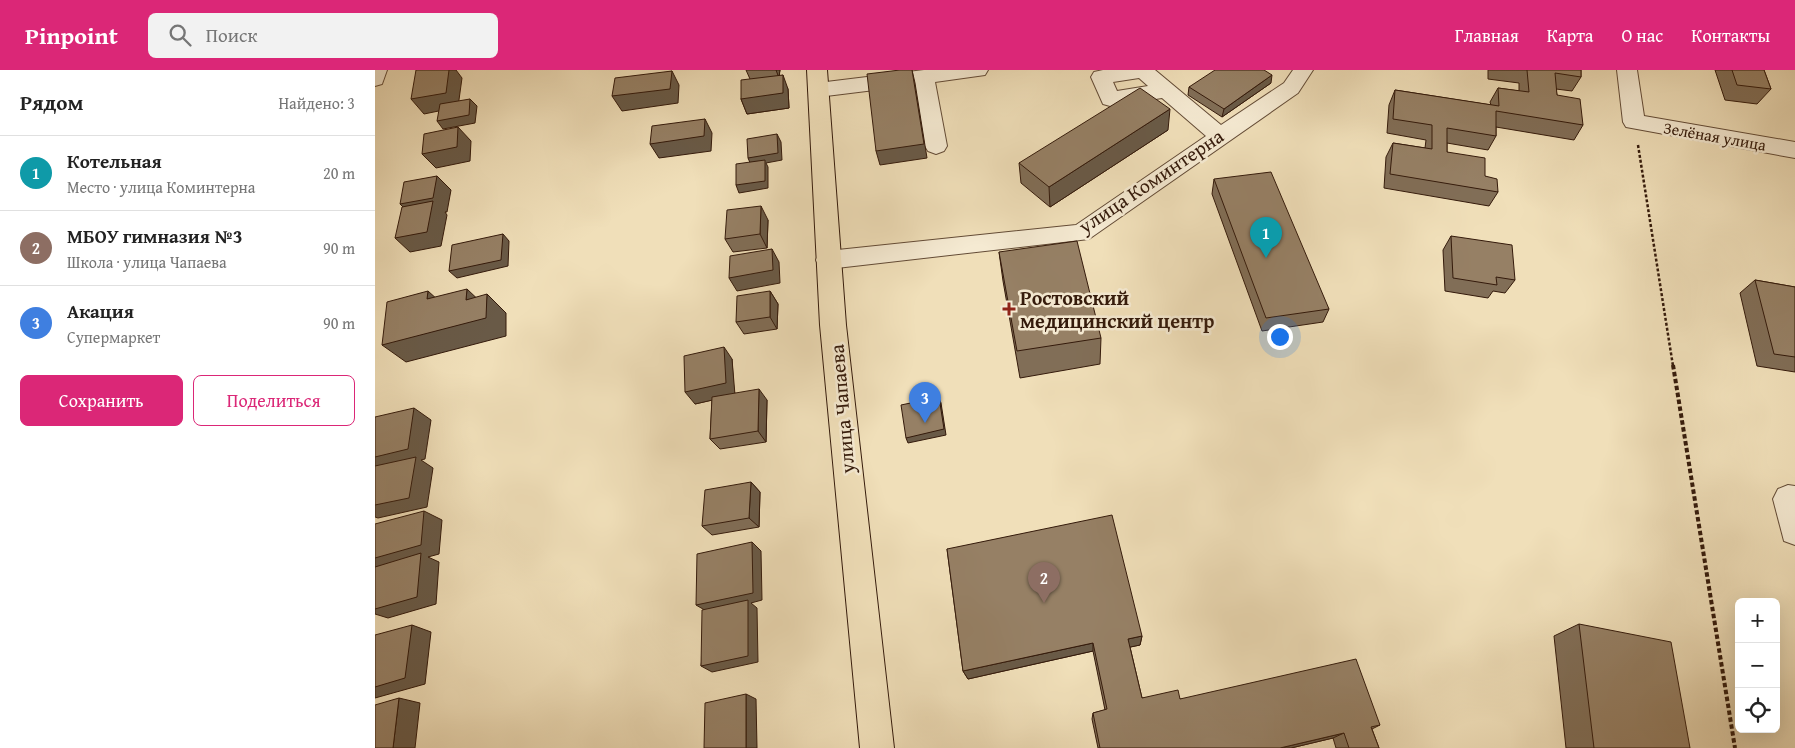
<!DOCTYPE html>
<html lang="ru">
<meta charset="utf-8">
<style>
body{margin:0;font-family:"Gentium Book Plus",serif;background:#f2f2f2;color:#222}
.controls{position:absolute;right:15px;bottom:15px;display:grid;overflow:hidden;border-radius:8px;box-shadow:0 5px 20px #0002}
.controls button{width:45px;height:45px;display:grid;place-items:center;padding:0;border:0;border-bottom:1px solid #e0e0e0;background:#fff;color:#222;font:25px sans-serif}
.you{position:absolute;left:904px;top:266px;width:18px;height:18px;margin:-12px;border:4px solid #fff;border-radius:50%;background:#1a73e8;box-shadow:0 0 0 8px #1a73e833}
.badge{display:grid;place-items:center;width:32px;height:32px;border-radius:50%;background:#db2777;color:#fff;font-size:16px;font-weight:700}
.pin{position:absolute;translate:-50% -41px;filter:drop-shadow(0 1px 2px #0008)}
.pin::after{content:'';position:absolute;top:26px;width:18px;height:15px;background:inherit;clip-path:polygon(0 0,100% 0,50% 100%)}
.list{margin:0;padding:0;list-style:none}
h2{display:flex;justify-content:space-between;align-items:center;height:65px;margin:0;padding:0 20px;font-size:21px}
h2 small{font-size:16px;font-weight:400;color:#767676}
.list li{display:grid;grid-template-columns:32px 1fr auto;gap:15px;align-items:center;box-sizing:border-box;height:75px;padding:0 20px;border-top:1px solid #e0e0e0}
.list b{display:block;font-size:19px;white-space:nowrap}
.list p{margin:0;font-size:16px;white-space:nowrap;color:#767676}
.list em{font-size:16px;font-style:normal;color:#767676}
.actions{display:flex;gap:10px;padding:15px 20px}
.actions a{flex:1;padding:11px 0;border:1px solid #db2777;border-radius:8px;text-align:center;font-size:18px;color:#db2777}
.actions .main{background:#db2777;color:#fff}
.icon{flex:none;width:28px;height:28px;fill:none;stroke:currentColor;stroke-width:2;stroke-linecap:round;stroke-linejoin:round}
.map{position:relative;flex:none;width:1420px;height:678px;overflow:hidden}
header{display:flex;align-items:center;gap:30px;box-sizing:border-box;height:70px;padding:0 25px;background:#db2777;color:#fff}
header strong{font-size:24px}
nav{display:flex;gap:28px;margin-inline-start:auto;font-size:18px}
.search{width:350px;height:45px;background:#f2f2f2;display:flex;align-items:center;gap:12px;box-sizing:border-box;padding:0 18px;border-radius:8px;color:#767676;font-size:19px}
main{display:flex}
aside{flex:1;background:#fff}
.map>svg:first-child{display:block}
</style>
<header>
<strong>Pinpoint</strong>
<div class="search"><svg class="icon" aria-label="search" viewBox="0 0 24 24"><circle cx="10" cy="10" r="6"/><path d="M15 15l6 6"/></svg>Поиск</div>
<nav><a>Главная</a><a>Карта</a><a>О нас</a><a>Контакты</a></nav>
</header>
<main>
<aside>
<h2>Рядом<small>Найдено: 3</small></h2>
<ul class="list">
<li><span class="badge" style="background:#0f9aa8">1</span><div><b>Котельная</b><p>Место · улица Коминтерна</p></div><em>20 m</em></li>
<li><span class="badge" style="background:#8d6e63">2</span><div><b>МБОУ гимназия №3</b><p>Школа · улица Чапаева</p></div><em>90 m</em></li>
<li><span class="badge" style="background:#3f7fe0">3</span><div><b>Акация</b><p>Супермаркет</p></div><em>90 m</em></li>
</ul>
<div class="actions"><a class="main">Сохранить</a><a>Поделиться</a></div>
</aside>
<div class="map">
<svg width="1420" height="678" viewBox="0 0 1420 678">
<rect width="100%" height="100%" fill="#f0dfb9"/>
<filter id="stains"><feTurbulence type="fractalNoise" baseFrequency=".004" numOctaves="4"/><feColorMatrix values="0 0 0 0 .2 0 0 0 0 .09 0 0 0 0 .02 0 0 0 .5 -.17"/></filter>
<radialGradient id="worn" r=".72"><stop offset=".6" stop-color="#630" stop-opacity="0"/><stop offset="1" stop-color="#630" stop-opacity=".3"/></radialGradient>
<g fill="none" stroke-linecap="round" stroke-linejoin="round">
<g stroke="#634b36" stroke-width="2">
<g id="minor">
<polygon points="0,0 12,0 7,14 0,16"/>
<polygon points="549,0 613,0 610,5 560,12 572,76 569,81 561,84 553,81 550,76 540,15 443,27 436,25 433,20 436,15 443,13"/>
<path d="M728,0H780L846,55L909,13L918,0H938L923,23L714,169L453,199L444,197L441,190L444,183L453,181L701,155L831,66L787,28L735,36L728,34L716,7L719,2ZM764,8L773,16L742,21L738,12Z"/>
<polygon points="1242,0 1262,0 1269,46 1420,72 1420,88 1251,57 1248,52"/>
<polygon points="1413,415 1420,416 1420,475 1409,471 1398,429 1403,419"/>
</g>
</g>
<g stroke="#341a0b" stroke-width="2">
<polygon id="major" points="432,0 452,0 471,255 519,678 485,678 445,255"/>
</g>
<polyline stroke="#341a0b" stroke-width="2.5" stroke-dasharray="3 2" stroke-linecap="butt" points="1263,75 1298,296"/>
<polyline stroke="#341a0b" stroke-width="4" stroke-dasharray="4.5 2.5" stroke-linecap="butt" points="1298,295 1360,678"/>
<use href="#minor" fill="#f5ead2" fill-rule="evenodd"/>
<use href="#major" fill="#f0dfb9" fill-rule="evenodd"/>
</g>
<g fill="#816e57" stroke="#341a0b">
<polygon points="371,0 405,0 404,5 413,19 414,38 372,44 366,29 375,9"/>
<polygon points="1113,0 1206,0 1206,7 1197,21 1181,19 1182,25 1208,55 1199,70 1121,57 1121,66 1113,80 1072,73 1072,82 1110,106 1123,122 1114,136 1009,118 1011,87 1018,73 1050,78 1051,70 1012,63 1014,35 1020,20 1116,35 1115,32 1123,18 1144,21 1144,13 1113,9"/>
<polygon points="1340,0 1389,0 1396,19 1382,34 1350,30"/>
<polygon points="896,13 847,47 813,25 814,17"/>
<polygon points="793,60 675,137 646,113 644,93"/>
<polygon points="839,109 954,239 948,252 887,261 837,124"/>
<polygon points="393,150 392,178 358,182 350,169"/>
<polygon points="1076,166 1140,210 1130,223 1118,221 1113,228 1070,221 1068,180"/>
<polygon points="624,182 726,268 725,294 645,308 628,211"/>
<polygon points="1380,210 1420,217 1420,302 1382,296 1365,223"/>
<polygon points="395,221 403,234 402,259 369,264 361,252"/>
<polygon points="357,289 359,323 392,330 391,372 345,379 335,369 337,330 320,334"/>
<polygon points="376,412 385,422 384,457 337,465 327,456"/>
<polygon points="572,479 767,566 765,575 755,577 767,628 805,629 1005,655 997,659 1004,678 961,678 958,668 916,678 723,678 717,649 718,643 730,640 718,581 593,609 588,601"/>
<polygon points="1204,554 1315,678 1191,678 1179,566"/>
</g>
<g fill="#695a47" stroke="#341a0b">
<polygon points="74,0 81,0 87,8 83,37 49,44 36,29"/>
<polygon points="401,0 405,0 404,8"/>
<polygon points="537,0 540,13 552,88 505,95 501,81"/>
<polygon points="297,1 304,15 303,33 247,41 237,26"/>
<polygon points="408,5 413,19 414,38 372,44 366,29"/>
<polygon points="897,5 896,13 847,47 849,39"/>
<polygon points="95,29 102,36 100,53 68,59 62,51"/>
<polygon points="795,39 793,60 675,137 674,117"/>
<polygon points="330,49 337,63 336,81 284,88 275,74"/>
<polygon points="83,57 96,71 95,91 61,98 47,84"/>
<polygon points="402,64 406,72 407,90 391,93 393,97 393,118 364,123 361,115 376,95 373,88"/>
<polygon points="62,106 76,120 72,142 70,142 72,145 66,176 35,182 20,168 39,148 25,134"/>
<polygon points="386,136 393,150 392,178 385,164"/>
<polygon points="128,164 134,171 133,196 82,208 74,201"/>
<polygon points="397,179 404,192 405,213 362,221 354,208"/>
<polygon points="92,219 111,237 112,224 131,243 131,266 31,292 7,275 91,230"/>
<polygon points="53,221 74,240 52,229"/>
<polygon points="395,221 403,234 402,259 395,247"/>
<polygon points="349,277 357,289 360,325 320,334 310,322"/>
<polygon points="384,319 392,330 391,372 383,361"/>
<polygon points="564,327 566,333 571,365 533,373 531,368"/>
<polygon points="39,338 56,350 50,389 46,390 58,398 52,437 3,448 0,447 0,387"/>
<polygon points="376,412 385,422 384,457 374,448"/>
<polygon points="49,441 67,450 64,484 53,487 64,492 61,534 13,548 0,544 0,488"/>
<polygon points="377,472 386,481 387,530 376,533 382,538 383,592 337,602 326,596 333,542 321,535"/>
<polygon points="37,555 56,562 50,614 0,628 0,617"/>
<polygon points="767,566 765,575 751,578 753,569"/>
<polygon points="718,573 718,581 593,609 588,601"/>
<polygon points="371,624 381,629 382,678 371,678"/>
<polygon points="24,628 45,633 40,678 18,678"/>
<polygon points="969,663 958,668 916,678 905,678"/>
</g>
<g fill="#968065" stroke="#341a0b">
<polygon points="41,0 74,0 71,23 36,29"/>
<polygon points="525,0 537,0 549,74 501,81 492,4"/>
<polygon points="840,0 889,0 897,5 849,39 814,17"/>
<polygon points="1152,0 1206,0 1206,7 1180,3 1182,25 1205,29 1208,55 1121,41 1121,66 1072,58 1072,82 1110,88 1110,106 1122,109 1123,122 1015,104 1018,73 1057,79 1057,55 1018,49 1020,20 1124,36 1123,18 1154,22"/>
<polygon points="1357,0 1389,0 1396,19 1362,15"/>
<polygon points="297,1 295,19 237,26 240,8"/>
<polygon points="408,5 408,23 366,29 366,10"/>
<polygon points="765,18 795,39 674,117 644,93"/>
<polygon points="95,29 94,45 62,51 65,34"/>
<polygon points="330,49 329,66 275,74 277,56"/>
<polygon points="83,57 82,77 47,84 49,64"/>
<polygon points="402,64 403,83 373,88 372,69"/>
<polygon points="390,90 390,111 361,115 361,94"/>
<polygon points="896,102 954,239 891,248 839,109"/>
<polygon points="62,106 58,128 25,134 29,112"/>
<polygon points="58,131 52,162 20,168 27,137"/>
<polygon points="386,136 385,164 350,169 352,140"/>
<polygon points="128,164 126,190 74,201 77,175"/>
<polygon points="1076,166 1137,175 1140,210 1121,207 1122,215 1078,208"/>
<polygon points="702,171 726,268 642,281 624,182"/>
<polygon points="397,179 398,200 354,208 355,186"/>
<polygon points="1380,210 1420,217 1420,287 1399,284"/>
<polygon points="92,219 91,230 112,224 111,248 7,275 12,232 53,221 52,229"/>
<polygon points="395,221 395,247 361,252 362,226"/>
<polygon points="349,277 351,313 310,322 309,286"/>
<polygon points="384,319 383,361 335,369 337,327"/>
<polygon points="564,327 569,359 531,368 526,335"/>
<polygon points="39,338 33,379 0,387 0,347"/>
<polygon points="41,387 34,428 0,435 0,396"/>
<polygon points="376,412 374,448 327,456 330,420"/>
<polygon points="49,441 46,475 0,488 0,454"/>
<polygon points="737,445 767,566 753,569 767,628 803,620 805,629 981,589 1005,655 996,657 1004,678 974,678 969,663 905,678 725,678 718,643 732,639 718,573 588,601 572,479"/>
<polygon points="377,472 378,523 321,535 322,484"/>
<polygon points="46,483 42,527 0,539 0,497"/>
<polygon points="373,530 373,586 326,596 327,540"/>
<polygon points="1204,554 1296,572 1315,678 1219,678"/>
<polygon points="37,555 30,608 0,617 0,565"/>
<polygon points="371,624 371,678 329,678 330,633"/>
<polygon points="24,628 18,678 0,678 0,635"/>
</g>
<path fill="#8f2418" stroke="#f5ead2" stroke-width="2" d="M631.5 231.5h5v5h5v5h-5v5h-5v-5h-5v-5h5z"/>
<g text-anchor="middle" stroke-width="5" stroke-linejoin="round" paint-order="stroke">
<g font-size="16" fill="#341a0b" stroke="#f5ead2">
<text transform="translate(1340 66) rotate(10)" y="6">Зелёная улица</text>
</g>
<g font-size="20" fill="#341a0b" stroke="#f5ead2">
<text transform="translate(776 111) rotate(-34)" y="7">улица Коминтерна</text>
<text transform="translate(467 339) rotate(-95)" y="7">улица Чапаева</text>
</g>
<g font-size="20" font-weight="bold" fill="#341a0b" stroke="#f5ead2" text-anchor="start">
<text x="645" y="235">Ростовский<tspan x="645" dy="23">медицинский центр</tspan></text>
</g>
</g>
<rect width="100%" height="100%" filter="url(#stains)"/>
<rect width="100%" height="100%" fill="url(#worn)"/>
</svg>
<div class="controls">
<button>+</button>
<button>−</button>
<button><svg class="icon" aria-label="locate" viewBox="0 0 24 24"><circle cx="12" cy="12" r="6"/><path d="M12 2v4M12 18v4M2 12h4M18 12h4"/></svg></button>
</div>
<div class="you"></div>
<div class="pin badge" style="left:891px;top:188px;background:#0f9aa8">1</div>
<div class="pin badge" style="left:669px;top:533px;background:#8d6e63">2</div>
<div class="pin badge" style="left:550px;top:353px;background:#3f7fe0">3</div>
</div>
</main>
